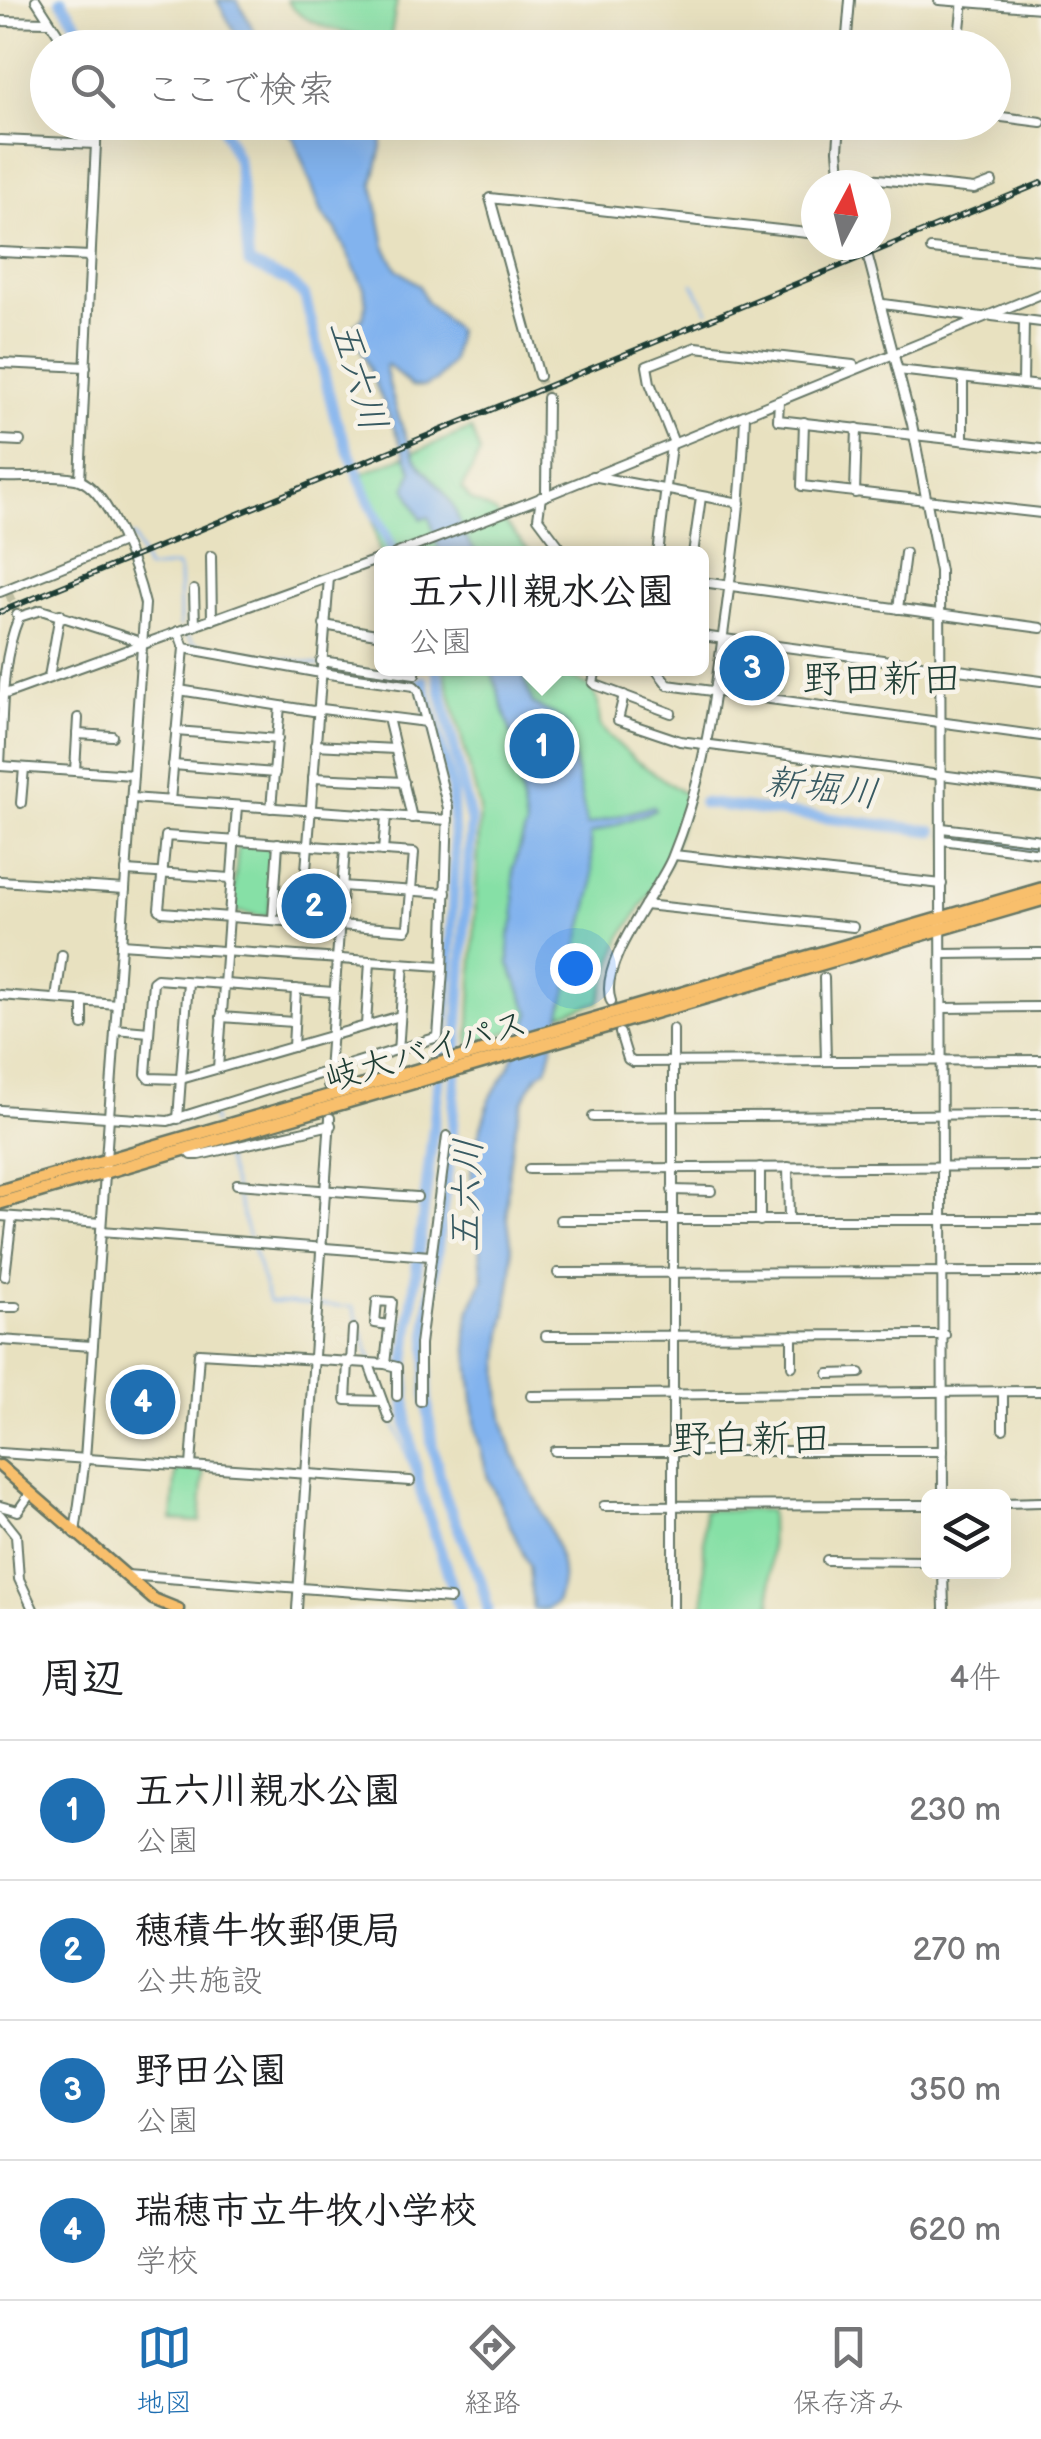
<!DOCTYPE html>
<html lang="ja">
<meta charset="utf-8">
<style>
body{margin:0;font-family:"Balsamiq Sans","Klee One",sans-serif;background:#f6f6f6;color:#202124}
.controls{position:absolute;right:30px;bottom:30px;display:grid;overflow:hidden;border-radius:15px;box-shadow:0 10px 40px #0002}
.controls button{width:90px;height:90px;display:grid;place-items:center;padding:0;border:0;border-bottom:2px solid #e0e0e0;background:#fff;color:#202124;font:50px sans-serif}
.compass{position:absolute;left:801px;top:170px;width:90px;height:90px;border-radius:50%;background:#fff;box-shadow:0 10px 40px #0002;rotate:7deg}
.you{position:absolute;left:575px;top:968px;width:35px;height:35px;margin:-25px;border:8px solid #fff;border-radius:50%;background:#1a73e8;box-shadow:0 0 0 15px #1a73e833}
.badge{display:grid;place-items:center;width:65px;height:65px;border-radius:50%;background:#1f6fb2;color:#fff;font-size:32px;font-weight:700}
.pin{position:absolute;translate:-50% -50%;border:5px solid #fff;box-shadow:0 2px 10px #0006}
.popup{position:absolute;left:374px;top:546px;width:335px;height:130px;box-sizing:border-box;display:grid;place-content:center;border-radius:15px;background:#fff;filter:drop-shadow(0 2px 8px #0005);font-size:32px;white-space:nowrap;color:#757577}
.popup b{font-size:38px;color:#202124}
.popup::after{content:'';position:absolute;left:50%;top:100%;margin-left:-20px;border:20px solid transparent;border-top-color:#fff}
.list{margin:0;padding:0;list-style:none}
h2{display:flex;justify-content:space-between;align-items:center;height:130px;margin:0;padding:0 40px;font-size:42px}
h2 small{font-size:32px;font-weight:400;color:#757577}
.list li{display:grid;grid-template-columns:65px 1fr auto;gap:30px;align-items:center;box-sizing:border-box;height:140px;padding:0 40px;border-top:2px solid #e0e0e0}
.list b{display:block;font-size:38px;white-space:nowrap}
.list p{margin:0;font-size:32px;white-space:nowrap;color:#757577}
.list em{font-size:32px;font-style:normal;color:#757577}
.icon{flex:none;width:55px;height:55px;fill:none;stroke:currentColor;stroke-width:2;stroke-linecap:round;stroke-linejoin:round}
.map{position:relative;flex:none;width:1041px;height:1609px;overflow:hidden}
.search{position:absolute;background:#fff;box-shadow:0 10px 40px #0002;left:30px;right:30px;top:30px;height:110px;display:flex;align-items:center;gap:25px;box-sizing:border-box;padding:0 35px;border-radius:55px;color:#757577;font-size:38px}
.sheet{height:690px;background:#fff}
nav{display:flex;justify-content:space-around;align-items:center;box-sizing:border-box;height:140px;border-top:2px solid #e0e0e0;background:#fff;font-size:28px;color:#757577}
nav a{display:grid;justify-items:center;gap:5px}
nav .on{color:#1f6fb2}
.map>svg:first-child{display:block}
</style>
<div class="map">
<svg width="1041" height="1609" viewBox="0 0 1041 1609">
<rect width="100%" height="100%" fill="#f7f3e8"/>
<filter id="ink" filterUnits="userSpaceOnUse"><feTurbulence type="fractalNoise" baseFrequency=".01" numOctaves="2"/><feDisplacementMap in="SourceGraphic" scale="20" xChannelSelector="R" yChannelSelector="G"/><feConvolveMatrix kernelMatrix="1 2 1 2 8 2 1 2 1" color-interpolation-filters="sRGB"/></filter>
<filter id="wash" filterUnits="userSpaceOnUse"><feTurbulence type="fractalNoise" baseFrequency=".0048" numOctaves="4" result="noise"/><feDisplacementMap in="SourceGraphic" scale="40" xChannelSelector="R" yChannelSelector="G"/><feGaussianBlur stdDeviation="2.25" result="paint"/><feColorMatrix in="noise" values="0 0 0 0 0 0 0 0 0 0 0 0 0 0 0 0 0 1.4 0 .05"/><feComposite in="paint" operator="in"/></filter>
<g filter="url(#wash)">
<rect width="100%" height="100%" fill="#e8e1c0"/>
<g fill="#86e0a6" stroke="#528e6d" stroke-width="2.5">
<path d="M287,0H397L390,41C358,34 304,30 287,0Z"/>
<polygon points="471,429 480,453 462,489 471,500 495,512 531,553 382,554 382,564 363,473"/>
<polygon points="726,642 784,650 778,695 720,687"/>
<polygon points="444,669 556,669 591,688 598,702 600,725 605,732 635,760 689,797 668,865 621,938 599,1002 469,1045 480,809"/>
<polygon points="238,844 274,846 276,850 268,917 232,911"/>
<polygon points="176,1468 204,1471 200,1522 172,1520"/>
<polygon points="704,1510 770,1510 771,1609 704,1609"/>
</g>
<g fill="#82b3ee" stroke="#507891" stroke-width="2.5">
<polygon points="217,0 237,0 263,47 243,47"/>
<path d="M283,123H381L382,147L373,183L385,246L397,269L419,285L426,301L457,331L452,361L436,381L423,387L411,386L388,365L385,366C390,391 407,451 423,469C434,481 445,491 453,506C461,522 463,543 479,553H440L429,517L421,519L406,488L412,471L352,328L363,317L366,304L364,288L336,230L323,215L294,139Z"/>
<path d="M491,669H521L533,704L555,715L567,725L587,825L653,806L655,810L590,834L593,886L547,1068C513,1088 507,1175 507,1210C508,1231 515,1251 512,1271C505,1331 491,1369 506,1431C516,1475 566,1539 562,1581C561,1588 558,1596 556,1603L545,1609H533L529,1566L488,1478L476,1430L466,1331L470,1309L483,1279L478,1233L480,1221L473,1203L471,1175L474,1149L491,1096L509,1068L530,1013L509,964V936L515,920L513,868L526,827L514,743Z"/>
</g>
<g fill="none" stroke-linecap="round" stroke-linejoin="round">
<g stroke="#82b3ee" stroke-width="2.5">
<polyline points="693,284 708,311"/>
<polyline points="127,537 134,537 147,569 176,566 179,570 180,626"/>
<polyline points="184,633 194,644 319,665"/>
<polyline points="327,666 423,681"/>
<polyline points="165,1124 211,1114 214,1123"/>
<polyline points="224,1154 249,1237"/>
<polyline points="252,1245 269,1302 353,1307 372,1362"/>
<polyline points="392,1417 411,1466 415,1465"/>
</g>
<g stroke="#82b3ee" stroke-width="11">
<polyline points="61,0 85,36 102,48"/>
<polyline points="220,122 238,161 249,264 290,282 305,297 335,418 366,494 395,554"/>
<polyline points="436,668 471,822 452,1135 428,1318 427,1399 432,1445 445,1497 481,1581 488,1609"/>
<polyline points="423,681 452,789 455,860 449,970 438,1089 405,1366 407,1423 421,1493 460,1609"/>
<polyline points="703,803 933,831"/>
<polyline points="950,835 1041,847"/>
</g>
</g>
</g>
<g filter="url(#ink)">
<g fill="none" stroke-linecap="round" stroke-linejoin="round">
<g stroke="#c0c0a4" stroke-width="8" stroke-dasharray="8 4" stroke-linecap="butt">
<polyline points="862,245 868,257"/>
<polyline points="539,376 547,398"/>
<polyline points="9,594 17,614"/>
</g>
<g stroke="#657665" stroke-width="12">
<g id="minor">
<polyline points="36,0 67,48"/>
<polyline points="939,0 1041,8"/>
<polyline points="0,21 48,22"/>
<polyline points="846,48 850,0"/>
<polyline points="958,48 963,0"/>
<polyline points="994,81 995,68"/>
<polyline points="994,116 1041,122"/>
<polyline points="840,122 838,150 841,185"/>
<polyline points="0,140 96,144"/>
<polyline points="840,175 974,189 992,182"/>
<polyline points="931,249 1041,260"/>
<polyline points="0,252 90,256"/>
<polyline points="868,257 912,424 940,571 943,1496"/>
<polyline points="883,304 982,317"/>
<polyline points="992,316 1041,322"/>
<polyline points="0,363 86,367"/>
<polyline points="898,370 1041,386"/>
<polyline points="539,376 490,198 816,234"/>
<polyline points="1023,384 1024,320"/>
<polyline points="779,401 778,420 1041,449"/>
<polyline points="804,422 802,486 1041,513"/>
<polyline points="0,440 20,441"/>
<polyline points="963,440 963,378"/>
<polyline points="674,443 650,383 647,366 696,347 853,365"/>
<polyline points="592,476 740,503"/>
<path d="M0,477C21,478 60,474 79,480C110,491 138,574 145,604L85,1459L75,1533"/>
<polyline points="80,480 97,122"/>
<polyline points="546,493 547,398"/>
<polyline points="855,493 857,428"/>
<polyline points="541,497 538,518 565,554"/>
<polyline points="395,554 533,501 1041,294"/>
<polyline points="658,554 671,445"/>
<polyline points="693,554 701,497"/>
<polyline points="211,556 212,620"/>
<polyline points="702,582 1041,628"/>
<polyline points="194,590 195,626"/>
<polyline points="0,592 123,542"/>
<polyline points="898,609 905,553"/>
<polyline points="17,615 19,617 41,610 144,643"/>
<polyline points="324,625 382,635"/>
<polyline points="702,636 1041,681"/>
<polyline points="321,661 415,674 416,668"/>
<polyline points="596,668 593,683 596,685 671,713"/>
<polyline points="655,668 668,685 1041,736"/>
<polyline points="49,677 60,614"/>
<polyline points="179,690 313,711 322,709 426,722"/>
<polyline points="624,695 618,720 680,741 1041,788"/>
<polyline points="0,696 382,558"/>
<polyline points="388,718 412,818"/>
<polyline points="176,731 278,739"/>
<polyline points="77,734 112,736"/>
<polyline points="315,745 395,749"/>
<path d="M0,764C3,715 0,662 19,617"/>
<polyline points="173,765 275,773"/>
<polyline points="0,766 133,775"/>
<polyline points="75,771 78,718"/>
<polyline points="313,778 404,782"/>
<polyline points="131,798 448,820"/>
<polyline points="170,801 184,648 178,631"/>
<polyline points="21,803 24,768"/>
<polyline points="271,808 280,706"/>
<polyline points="942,828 1041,840"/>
<polygon points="166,836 414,853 408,927 406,930 162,912 159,909"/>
<polyline points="942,840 1041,853 1041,845"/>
<polyline points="383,851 386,816"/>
<polyline points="674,855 942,884"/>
<polyline points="126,871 231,878"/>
<polyline points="0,881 125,889"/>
<polyline points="341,886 446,893"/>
<polyline points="645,905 853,927"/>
<polyline points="273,919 278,843"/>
<polyline points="302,921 329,578"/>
<polyline points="121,944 442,966"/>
<polyline points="942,954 1041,953"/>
<polyline points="824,978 826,1061"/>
<polyline points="333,992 157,979 153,982 146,1074 149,1078 181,1079 400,1016"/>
<polyline points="0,995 117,1004"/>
<polyline points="56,999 62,955"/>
<path d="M611,1001C597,964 658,892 672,858C704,781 714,702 725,620C734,552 743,484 745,415"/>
<polyline points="943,1008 1041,1007"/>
<polyline points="221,1017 293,1022"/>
<polyline points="83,1025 83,1001"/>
<polyline points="366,1025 370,961"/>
<polyline points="115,1029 149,1032"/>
<polyline points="620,1033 628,1059 633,1062 1041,1060"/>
<polyline points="293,1047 296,989"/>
<polyline points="398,1052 404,964"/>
<polyline points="218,1068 237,806"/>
<polyline points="328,1085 345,848"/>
<polyline points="0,1110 168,1121 438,1037 443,970 448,808 418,690 414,686 315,672 184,648"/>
<polyline points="593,1117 1041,1114"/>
<polyline points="178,1119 188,982"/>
<polyline points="187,1150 192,1155 199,1155 331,1125"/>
<polyline points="760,1167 760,1221"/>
<polyline points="788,1167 789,1220"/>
<polyline points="529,1169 1041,1166"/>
<polyline points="237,1184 417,1197"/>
<polyline points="672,1190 711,1191"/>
<polyline points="0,1216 101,1223"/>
<polyline points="560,1220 1041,1220"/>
<polyline points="101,1231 430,1256"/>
<polyline points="558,1273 1041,1272"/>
<polyline points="5,1276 12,1217"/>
<polyline points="0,1307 16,1307"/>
<polyline points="389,1325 375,1323 377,1301 392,1302 385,1364 397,1367 397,1396"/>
<polyline points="546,1336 945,1335"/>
<polyline points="0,1340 92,1346"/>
<polyline points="348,1363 346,1400 382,1401"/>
<polyline points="351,1363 353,1329"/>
<polyline points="369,1364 389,1419"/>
<polyline points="792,1366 792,1335"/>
<polyline points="829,1374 860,1373"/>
<polyline points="531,1396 1041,1391"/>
<polyline points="420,1401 420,1344 447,1136"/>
<polyline points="1003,1429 1003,1392"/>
<polyline points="555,1451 943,1451"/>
<polyline points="0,1453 410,1481"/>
<polyline points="191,1466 199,1353 385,1364"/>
<polyline points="1004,1503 1041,1502"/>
<polyline points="0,1506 18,1511 30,1494"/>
<polyline points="604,1506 928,1505"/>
<polyline points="0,1515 16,1535 19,1579 33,1609"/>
<polyline points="827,1560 928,1561"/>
<polyline points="943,1572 944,1609"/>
<polyline points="126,1575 450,1599"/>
<polyline points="297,1609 330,1118"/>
<polyline points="673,1609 673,1029"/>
</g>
</g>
<g stroke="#657665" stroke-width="15">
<polyline id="major" points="0,1466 153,1599 178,1609"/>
</g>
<g stroke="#657665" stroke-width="16">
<g id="highway">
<polyline points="0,1191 1041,889"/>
<polyline points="0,1203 1041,900"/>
</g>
</g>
<use href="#minor" stroke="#fff" stroke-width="8"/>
<use href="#major" stroke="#f8bf6c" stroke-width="10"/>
<use href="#highway" stroke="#f8bf6c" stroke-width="11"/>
<g stroke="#1f3d34" stroke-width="6">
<polyline id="rail" points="0,612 1041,183"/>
</g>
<use href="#rail" stroke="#f7f3e8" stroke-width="2.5" stroke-dasharray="8" stroke-linecap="butt"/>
</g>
</g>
<g text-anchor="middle" stroke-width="9" stroke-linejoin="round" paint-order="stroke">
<g font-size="35" fill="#1f3d34" stroke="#f7f3e8">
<text transform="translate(426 1050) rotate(-16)" y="12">岐大バイパス</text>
</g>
<g font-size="38" font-style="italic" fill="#385a62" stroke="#f7f3e8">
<text transform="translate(359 375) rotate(73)" y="13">五六川</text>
<text transform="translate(822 787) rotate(7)" y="13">新堀川</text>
<text transform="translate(466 1195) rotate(-88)" y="13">五六川</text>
</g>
<g font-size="40" fill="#1f3d34" stroke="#f7f3e8">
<text x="882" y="692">野田新田</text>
<text x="751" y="1452">野白新田</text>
</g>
</g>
</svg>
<div class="controls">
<button><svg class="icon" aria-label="layers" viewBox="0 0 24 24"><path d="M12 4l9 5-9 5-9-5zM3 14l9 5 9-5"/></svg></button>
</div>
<svg class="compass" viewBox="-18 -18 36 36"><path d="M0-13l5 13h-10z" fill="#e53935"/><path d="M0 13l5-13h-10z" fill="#757577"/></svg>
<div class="you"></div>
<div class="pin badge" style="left:542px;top:746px">1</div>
<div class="popup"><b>五六川親水公園</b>公園</div>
<div class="pin badge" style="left:314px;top:906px">2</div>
<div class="pin badge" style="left:752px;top:668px">3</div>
<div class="pin badge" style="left:143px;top:1402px">4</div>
<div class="search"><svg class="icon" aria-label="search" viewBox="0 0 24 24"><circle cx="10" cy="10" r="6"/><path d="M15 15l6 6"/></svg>ここで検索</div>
</div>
<section class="sheet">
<h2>周辺<small>4件</small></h2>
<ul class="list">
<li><span class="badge">1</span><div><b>五六川親水公園</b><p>公園</p></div><em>230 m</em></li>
<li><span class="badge">2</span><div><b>穂積牛牧郵便局</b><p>公共施設</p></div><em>270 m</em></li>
<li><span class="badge">3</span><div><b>野田公園</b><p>公園</p></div><em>350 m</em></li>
<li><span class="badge">4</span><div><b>瑞穂市立牛牧小学校</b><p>学校</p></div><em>620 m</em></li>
</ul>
</section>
<nav>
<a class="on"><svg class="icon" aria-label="map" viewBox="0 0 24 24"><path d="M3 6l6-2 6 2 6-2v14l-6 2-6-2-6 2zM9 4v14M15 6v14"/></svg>地図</a>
<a><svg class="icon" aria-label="directions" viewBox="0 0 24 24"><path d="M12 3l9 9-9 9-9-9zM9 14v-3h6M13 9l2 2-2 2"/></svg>経路</a>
<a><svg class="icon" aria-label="saved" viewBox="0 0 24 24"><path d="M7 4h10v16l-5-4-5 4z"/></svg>保存済み</a>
</nav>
